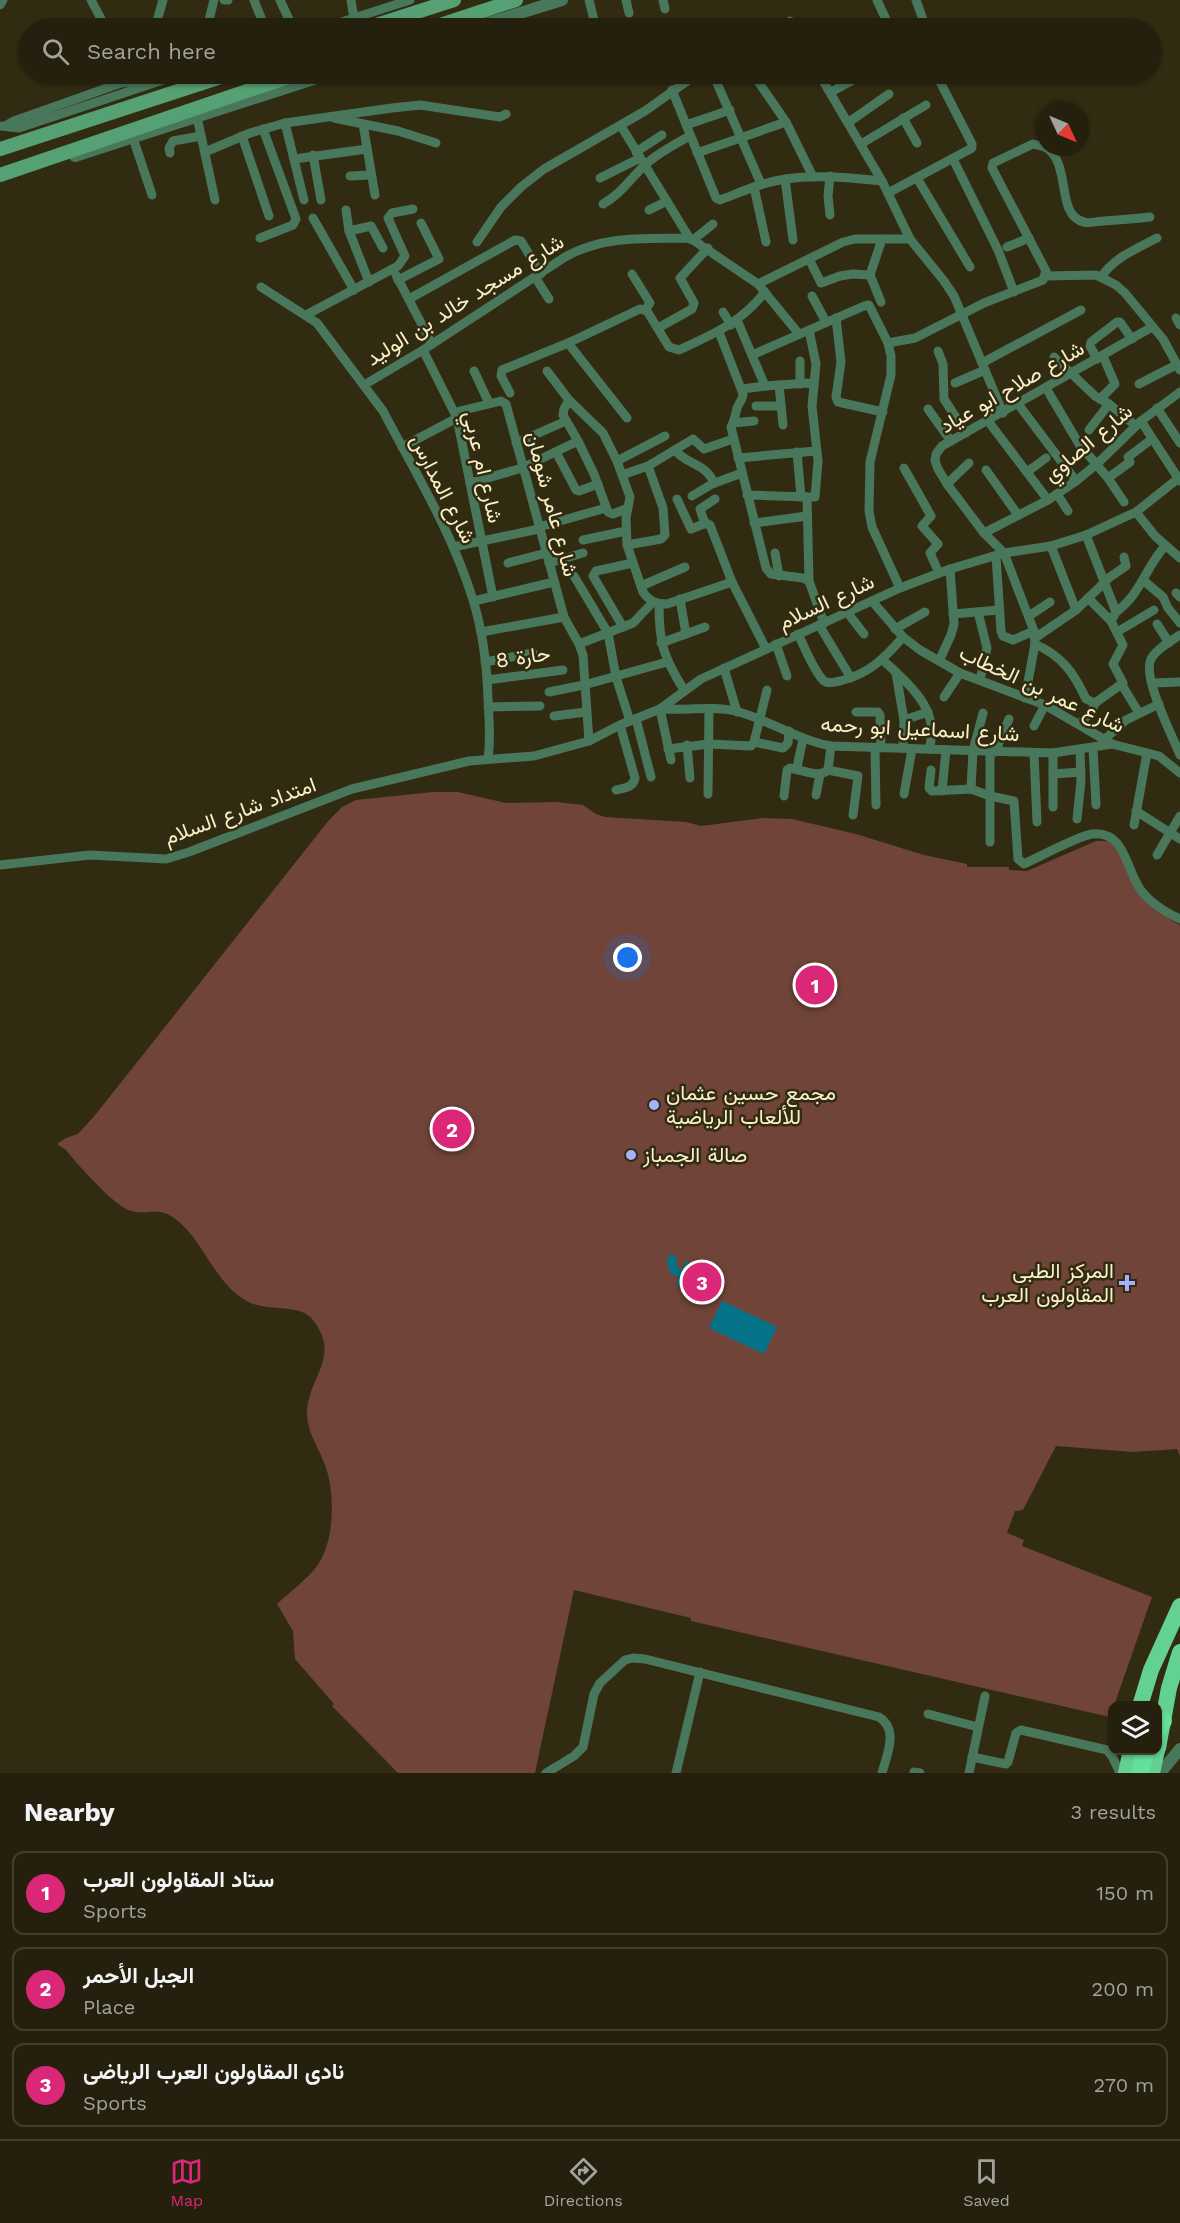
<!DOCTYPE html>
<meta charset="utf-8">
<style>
body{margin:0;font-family:"Work Sans",Vazirmatn,sans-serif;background:#2d2816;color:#f1f3f6}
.controls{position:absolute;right:18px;bottom:18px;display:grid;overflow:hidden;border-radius:12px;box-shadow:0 2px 4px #0004}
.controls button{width:54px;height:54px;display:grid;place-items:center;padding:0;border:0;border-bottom:2px solid #423e2e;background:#25200d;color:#f1f3f6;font:30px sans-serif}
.compass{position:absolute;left:1036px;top:102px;width:54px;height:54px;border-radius:50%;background:#25200d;box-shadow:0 2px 4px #0004;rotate:134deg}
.you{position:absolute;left:628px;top:958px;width:21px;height:21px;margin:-15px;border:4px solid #fff;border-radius:50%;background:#1a73e8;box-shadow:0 0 0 9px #1a73e833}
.badge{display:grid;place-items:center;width:39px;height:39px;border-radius:50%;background:#db2777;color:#fff;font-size:20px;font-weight:700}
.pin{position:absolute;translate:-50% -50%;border:3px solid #fff;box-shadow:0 2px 6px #0006}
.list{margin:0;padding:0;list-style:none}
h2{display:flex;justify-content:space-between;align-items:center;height:78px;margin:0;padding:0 24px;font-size:26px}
h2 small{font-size:20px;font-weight:400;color:#a3a39d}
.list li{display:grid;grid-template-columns:39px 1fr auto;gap:18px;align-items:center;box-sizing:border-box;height:84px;margin:0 12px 12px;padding:0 12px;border:2px solid #423e2e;border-radius:12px}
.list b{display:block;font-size:22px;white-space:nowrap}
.list p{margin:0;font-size:20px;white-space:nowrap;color:#a3a39d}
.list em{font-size:20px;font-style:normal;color:#a3a39d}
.icon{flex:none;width:33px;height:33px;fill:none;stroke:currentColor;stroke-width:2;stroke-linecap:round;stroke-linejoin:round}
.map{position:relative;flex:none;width:1180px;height:1773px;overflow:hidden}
.search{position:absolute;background:#25200d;box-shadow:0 2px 4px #0004;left:18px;right:18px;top:18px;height:66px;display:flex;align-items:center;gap:15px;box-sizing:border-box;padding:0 21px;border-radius:33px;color:#a3a39d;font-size:22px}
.sheet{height:366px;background:#25200d}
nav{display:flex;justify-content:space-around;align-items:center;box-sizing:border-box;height:84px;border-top:2px solid #423e2e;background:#25200d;font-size:16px;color:#a3a39d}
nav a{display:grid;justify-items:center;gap:3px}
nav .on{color:#db2777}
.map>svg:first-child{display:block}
</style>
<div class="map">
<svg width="1180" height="1773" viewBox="0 0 1180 1773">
<rect width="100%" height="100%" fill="#312b11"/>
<path fill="#704439" d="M433,792H458L506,803L556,802L583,805L596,814L605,817L686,822L701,826L763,818L792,819L856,834L924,855L967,864V867H1009V870L1027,871L1096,841H1107L1116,846L1133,884L1171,920L1180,925V1456L1177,1449L1133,1452L1056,1446L1023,1510L1015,1511L1007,1533L1024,1540L1022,1546L1152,1597L1110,1717L691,1621V1618L574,1590L535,1773H398L332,1706L334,1704L295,1659L293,1631L277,1604C289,1593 303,1582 314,1570C335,1546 336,1494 325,1465C319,1448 307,1432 307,1414C307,1377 342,1358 313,1320C300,1302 264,1313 245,1300C214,1281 205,1244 178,1221C157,1204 151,1216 131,1211C115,1207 77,1164 66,1150L57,1144L66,1138L78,1134L96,1114L329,820L342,807L356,800Z"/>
<g fill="#057387">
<polygon points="670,1254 677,1257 676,1261 677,1267 682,1269 686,1261 701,1268 690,1292 679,1288 677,1281 678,1277 670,1273 667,1261"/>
<polygon points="722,1301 777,1327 764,1354 709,1328"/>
</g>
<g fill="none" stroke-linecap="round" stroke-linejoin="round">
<g stroke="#49775b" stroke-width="9">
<polyline points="91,0 106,28"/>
<polyline points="224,0 228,0"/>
<polyline points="254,0 265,28"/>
<polyline points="280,0 293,28"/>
<polyline points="351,0 354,19"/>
<polyline points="589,0 596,28"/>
<polyline points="626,0 629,13"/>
<polyline points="663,0 665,9"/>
<polyline points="877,0 890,28"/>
<polyline points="916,0 926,28"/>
<polyline points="0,5 3,0"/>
<polyline points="790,21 794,28"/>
<polyline points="155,28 163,0"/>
<polyline points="207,28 214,0"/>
<polyline points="323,28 410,0"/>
<polyline points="713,74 761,184"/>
<polyline points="753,74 786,122 813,177"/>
<polyline points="819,74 882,181 910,239 944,281 954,296 1003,413"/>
<path d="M672,90L716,198L720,200C741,192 763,182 786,179C818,174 850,178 882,181"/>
<polyline points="831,92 864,74"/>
<polyline points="197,117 215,200"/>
<polyline points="334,118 398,131 436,143"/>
<polyline points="903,118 917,143"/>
<polyline points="849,122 889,94"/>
<polyline points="285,123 304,200"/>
<polyline points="363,124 375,195"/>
<polyline points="686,125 730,110"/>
<polyline points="0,126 19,128 181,74"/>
<polyline points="5,126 14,121 121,83 129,82 140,87"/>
<polyline points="621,126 690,239"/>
<polyline points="242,136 269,216"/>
<polyline points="133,138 152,195"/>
<polyline points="861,144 926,105"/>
<path d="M1045,147C1072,161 1055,216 1084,222C1089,224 1097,221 1103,221C1119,220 1134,219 1150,217"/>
<polyline points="205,152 250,133 285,123 392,108 420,105 500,117 506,114"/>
<polyline points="636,152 662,135"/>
<polyline points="170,153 169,148 173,141 201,136"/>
<polyline points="697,153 786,122"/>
<polyline points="313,155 321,200"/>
<polyline points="294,159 367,149"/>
<polyline points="953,159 998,250 1014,292"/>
<polyline points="350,176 371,175"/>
<polyline points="830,176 828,196 830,215"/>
<polyline points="600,178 640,158"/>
<polyline points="917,178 970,267"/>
<polyline points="785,179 793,240"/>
<polyline points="754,187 766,242"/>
<polyline points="888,193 972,148 972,144 936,74"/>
<path d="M603,204C621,194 630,179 645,165C658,153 675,144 690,136"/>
<polyline points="346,210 349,231 369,282"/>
<polyline points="649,210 667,201"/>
<polyline points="313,218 354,290"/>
<polyline points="349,231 371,226 383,248"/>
<polyline points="260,238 293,225 296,219 263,129"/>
<polyline points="693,240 713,224"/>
<polyline points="477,242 501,207 521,187 544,169 645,111 697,74"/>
<polyline points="1007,247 1029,238"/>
<polyline points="809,259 821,283 840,276 853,274 870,275"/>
<polyline points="632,274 650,303 645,310"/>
<polyline points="396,275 432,344"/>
<polyline points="1046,276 1096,275 1116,285 1125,293 1163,339 1180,370"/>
<polyline points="535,277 549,299"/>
<path d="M1101,277C1115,257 1136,249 1157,238"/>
<polyline points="398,280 439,259 421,223"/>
<polyline points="758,284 843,242 855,239 910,239"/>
<path d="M261,287L317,323L383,411C415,472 453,534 473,600C483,632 487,666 488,699C489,719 491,738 488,758"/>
<polyline points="812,296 826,322"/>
<polyline points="409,299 515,240 521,241 541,274"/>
<polyline points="881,302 870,275 882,239"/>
<polyline points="723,312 731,325"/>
<polyline points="306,315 398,266 405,256 388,218 392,213 413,209"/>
<polyline points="836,318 841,362 836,397 838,402 883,412"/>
<polyline points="1176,318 1180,325"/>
<polyline points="737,320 765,386"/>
<polyline points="658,328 692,309 694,303 680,278 708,248"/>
<path d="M719,332L743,394C743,400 739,402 737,408C735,415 735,420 731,427L766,568L771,574L803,578L809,581L824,623"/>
<polyline points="568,343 627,418"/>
<polyline points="888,343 915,338 984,303 1043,280 1046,271 992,168 993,163 1033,144 1045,147"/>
<polyline points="423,350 457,418 493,597"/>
<polyline points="938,351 943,364 944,399 966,433"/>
<polyline points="752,355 864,306 869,305 888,343 891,356 891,375 870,462 869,511 872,527 900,588"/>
<polyline points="1054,357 1095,396 1109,404 1136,426"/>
<polyline points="1097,359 1090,346 1091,342 1117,322 1120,322 1132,339"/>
<polyline points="982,363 1081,310"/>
<polyline points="474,371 489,403"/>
<path d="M547,371L569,400L603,433L617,461L630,497L626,518L627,545L643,592C649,601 656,604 667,604L732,582"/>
<polyline points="955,383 985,370"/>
<polyline points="800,384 800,361"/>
<polyline points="1139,384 1176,365"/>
<path d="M364,385L423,350L565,257C604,235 645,239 687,238L693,240L758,284L799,334"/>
<polyline points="779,385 783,425"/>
<polyline points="1046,388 1079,444 1108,478 1124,502"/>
<polyline points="742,389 765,386 808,383 814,385"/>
<path d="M510,393L501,376L502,370L568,343L640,309L647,311L669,347L679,350C712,335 742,322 765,292"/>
<polyline points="1100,399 1115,384 1103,356"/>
<polyline points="569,400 564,409 563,415 578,441 594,474 608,512 613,514 628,508"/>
<polyline points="1018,404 1076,481"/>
<polyline points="756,406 781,406"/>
<polyline points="1157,408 1180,443"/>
<polyline points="928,409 951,441"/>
<polyline points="988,421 1048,500"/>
<polyline points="1141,421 1180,481"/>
<polyline points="733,423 754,421"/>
<polyline points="1089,430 1109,404"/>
<polyline points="516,443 566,421"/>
<polyline points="402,447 457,418 460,411 501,401 506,404 564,617 579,644 583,655 589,741"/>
<path d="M675,450C686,465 705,462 714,483"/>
<polyline points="556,452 576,490 579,491 598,484"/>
<polyline points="797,452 801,497"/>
<polyline points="1128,457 1152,439"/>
<polyline points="738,458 816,451"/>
<polyline points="617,461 665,436"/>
<polyline points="904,468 931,516 922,526 938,544 930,553 939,573"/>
<polyline points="986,470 1018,515"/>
<polyline points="1027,472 1046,458"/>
<polyline points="622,475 648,466 693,439 704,449 733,439"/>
<polyline points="1108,478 1130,462"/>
<polyline points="470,483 522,468 578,441"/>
<polyline points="947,484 969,463"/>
<polyline points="1057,494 1068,511"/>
<polyline points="747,495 807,497"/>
<polyline points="692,496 712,484 742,473"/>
<polyline points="677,499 691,529 706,523 710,525 732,582 766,649"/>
<polyline points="1136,512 1155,536 1180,558"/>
<polyline points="754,523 807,516"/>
<polyline points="705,524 700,509 715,499"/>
<polyline points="539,527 606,508"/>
<polyline points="984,533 1048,500 1076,481 1097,464 1141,421 1180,392"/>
<polyline points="1086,535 1116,612 1111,621"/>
<polyline points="583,540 626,531"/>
<polyline points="627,545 661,539 665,535 663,508 648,466"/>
<polyline points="1051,546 1076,610"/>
<polyline points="453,547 539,529"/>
<polyline points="775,553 779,576"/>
<polyline points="996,556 1001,631 1003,636 1013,640 1034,631"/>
<polyline points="508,563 546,553"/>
<polyline points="549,563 583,553"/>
<polyline points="574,576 608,633 616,677 630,721"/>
<polyline points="1143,580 1163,597 1168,608 1180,623"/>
<polyline points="809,581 807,497 815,497 818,461 812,406 816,364 809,330"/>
<polyline points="641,586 685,567"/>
<polyline points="1176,593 1180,597"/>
<polyline points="1088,598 1111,621 1123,645 1113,664 1123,683 1095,703"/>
<polyline points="680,599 686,634"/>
<polyline points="474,601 554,582"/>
<polyline points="872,601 903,637 920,650 960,673 1045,705 1112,744 1159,756 1180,773"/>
<path d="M659,604C659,643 663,656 684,690"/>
<polyline points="847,612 864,634"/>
<polyline points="978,612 987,648 980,680"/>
<path d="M1116,612C1141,594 1145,568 1165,546"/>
<polyline points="953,614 999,610"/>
<polyline points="1029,616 1050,602"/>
<polyline points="1157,624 1169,643"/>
<polyline points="819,625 851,678"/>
<polyline points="623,627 593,576 596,571 633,563"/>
<polyline points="895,629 925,612"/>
<polyline points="481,632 564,617"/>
<polyline points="1117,632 1154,610"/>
<path d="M798,634C805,648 812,667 822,679C827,685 834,682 840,681C869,674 885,658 903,637"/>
<polyline points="1035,638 1076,610 1110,577 1126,566 1124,557"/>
<polyline points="661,643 705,627"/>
<polyline points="579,644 633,623 653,602"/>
<polyline points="776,644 787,676"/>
<path d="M1035,644C1062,656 1074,673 1086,699L1095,703"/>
<path d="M883,660C910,686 941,709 929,749"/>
<polyline points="939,661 951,635 954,624 950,569"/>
<polyline points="485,662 533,653"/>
<polyline points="724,668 737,712"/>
<polyline points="896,673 904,720 903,748"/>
<polyline points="487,680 563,670"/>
<polyline points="1152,683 1180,682"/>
<polyline points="1122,685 1139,713"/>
<polyline points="549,692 584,685 667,662"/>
<polyline points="944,697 960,673"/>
<polyline points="1025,698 1035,644 1034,631 1004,553 984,533 947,484 938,469 935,461 936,454 942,446 1152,327"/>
<polyline points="488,707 540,706"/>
<polyline points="856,712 878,712 880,715 881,748"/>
<polyline points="554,716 586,712"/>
<polyline points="636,719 651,777"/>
<polyline points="904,720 928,712"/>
<polyline points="1079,724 1092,711 1095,703"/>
<polyline points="1034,726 1045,705"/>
<polyline points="1105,739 1126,720 1159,704"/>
<polyline points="754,742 783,748 788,743 789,731"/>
<polyline points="687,745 690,778"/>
<polyline points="875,748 876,805"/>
<polyline points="1093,748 1096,805"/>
<polyline points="668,749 709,744 751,746 754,742 767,690"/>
<polyline points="995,752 1009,719"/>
<polyline points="1034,753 1037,822"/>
<polyline points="1053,753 1053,807"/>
<path d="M1180,755C1172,735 1142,677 1151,659C1156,649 1171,641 1180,635"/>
<path d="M671,760L660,709C686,711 714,705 739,712C771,721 798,740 831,746L1053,753L1112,744"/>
<path d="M794,769C805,771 820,778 828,770"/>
<polyline points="828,770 858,776 853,815"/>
<polyline points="828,770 831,746"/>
<path d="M931,770L929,788L932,791L971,789L990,796L1014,801L1018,859L1024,864C1039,857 1078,836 1092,834C1125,830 1126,869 1140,889C1150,903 1165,912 1180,919"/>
<polyline points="1053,774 1081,772"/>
<polyline points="971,789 973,751 983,713"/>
<path d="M616,790C624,788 633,788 635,778L620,725"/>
<polyline points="942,791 946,750"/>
<polyline points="708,794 709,709"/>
<polyline points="904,794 912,749"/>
<polyline points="816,795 820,774"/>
<polyline points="784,796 787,770 790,768 794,769 797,767 803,739"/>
<polyline points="1136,811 1180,839"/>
<polyline points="1077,819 1081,781 1080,750"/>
<polyline points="1134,825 1147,753"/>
<polyline points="990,842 990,752"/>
<polyline points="1157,855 1180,816"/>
<polyline points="0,865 90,855 166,859 189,852 352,789 469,761 534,756 589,741 620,725 660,709 701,679 900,588 950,569 1004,553 1051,546 1086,535 1136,512 1180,477"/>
<polyline points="928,1714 978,1727"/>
<polyline points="972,1757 1006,1764 1008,1762 1016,1733 1021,1730 1107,1750 1112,1756 1120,1773"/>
<polyline points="914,1772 920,1773"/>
<path d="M546,1773L574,1756L583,1747L594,1694L600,1683L625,1660L633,1658L645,1659L879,1717C899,1730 887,1754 882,1773"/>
<polyline points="676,1773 700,1672"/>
<polyline points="969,1773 985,1696"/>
</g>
<g stroke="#49775b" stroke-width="12">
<polyline points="472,28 562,0"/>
<polyline points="75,156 329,74"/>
<polyline points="1160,1773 1180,1749"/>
</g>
<g stroke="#56a174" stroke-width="14">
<polyline points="367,28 454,0"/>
<polyline points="431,28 516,0"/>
<polyline points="0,149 230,74"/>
<polyline points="0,175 297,74"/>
</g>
<g stroke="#62d191" stroke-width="16">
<polyline points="1140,1706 1151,1670 1180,1606"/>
<polyline points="1158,1748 1169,1688 1180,1652"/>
<polyline points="1126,1773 1131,1750"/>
<polyline points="1152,1773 1157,1750"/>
</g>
<g stroke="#65e09a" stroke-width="18">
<polyline points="1158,1728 1163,1721"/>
<polyline points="1140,1773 1145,1750"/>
</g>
</g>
<g fill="#a4b1fc" stroke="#312b11" stroke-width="2">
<circle cx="654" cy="1105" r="6"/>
<circle cx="631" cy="1155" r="6"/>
<path d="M1124 1274h6v6h6v6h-6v6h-6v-6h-6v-6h6z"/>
</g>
<g text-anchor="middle" stroke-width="5" stroke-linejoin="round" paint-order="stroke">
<g font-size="21" fill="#fbf1c9" stroke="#312b11">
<text transform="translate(465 300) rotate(-32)" y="7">شارع مسجد خالد بن الوليد</text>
<text transform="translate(1012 387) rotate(-30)" y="7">شارع صلاح ابو عياد</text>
<text transform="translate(1088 443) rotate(-40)" y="7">شارع الصاوي</text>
<text transform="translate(483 467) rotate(77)" y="7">شارع ام عربي</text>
<text transform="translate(443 489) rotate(63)" y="7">شارع المدارس</text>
<text transform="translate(552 504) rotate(75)" y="7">شارع عامر شومان</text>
<text transform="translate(826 602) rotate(-25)" y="7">شارع السلام</text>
<text transform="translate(523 657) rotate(-8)" y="7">حارة 8</text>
<text transform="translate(1042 689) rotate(25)" y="7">شارع عمر بن الخطاب</text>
<text transform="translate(920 729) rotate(3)" y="7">شارع اسماعيل ابو رحمه</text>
<text transform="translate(240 811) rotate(-20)" y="7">امتداد شارع السلام</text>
</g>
<g font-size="21" fill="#fbf1c9" stroke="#312b11" text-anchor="start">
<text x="666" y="1100">مجمع حسين عثمان<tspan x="666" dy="24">للألعاب الرياضية</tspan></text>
<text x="643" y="1162">صالة الجمباز</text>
<text x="1114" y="1278" text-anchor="end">المركز الطبى<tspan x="1114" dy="24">المقاولون العرب</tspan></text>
</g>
</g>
</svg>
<div class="controls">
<button><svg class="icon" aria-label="layers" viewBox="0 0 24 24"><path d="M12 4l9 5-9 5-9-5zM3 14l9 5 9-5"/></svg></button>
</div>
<svg class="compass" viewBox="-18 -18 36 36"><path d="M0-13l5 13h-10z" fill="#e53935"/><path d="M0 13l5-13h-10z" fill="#a3a39d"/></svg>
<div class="you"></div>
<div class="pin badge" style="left:815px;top:985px">1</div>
<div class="pin badge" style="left:452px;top:1129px">2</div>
<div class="pin badge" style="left:702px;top:1282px">3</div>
<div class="search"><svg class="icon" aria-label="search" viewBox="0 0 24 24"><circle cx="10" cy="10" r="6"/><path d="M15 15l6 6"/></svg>Search here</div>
</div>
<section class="sheet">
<h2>Nearby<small>3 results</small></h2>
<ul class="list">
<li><span class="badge">1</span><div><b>ستاد المقاولون العرب</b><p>Sports</p></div><em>150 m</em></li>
<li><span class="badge">2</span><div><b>الجبل الأحمر</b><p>Place</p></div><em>200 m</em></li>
<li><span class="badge">3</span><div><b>نادى المقاولون العرب الرياضى</b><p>Sports</p></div><em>270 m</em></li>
</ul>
</section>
<nav>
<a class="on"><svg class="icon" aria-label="map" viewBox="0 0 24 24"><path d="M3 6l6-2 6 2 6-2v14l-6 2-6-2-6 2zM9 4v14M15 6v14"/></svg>Map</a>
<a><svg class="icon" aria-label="directions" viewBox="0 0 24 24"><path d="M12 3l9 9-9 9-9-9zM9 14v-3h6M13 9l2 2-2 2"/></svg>Directions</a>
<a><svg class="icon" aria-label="saved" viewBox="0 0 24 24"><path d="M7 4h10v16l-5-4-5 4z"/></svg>Saved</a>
</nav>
